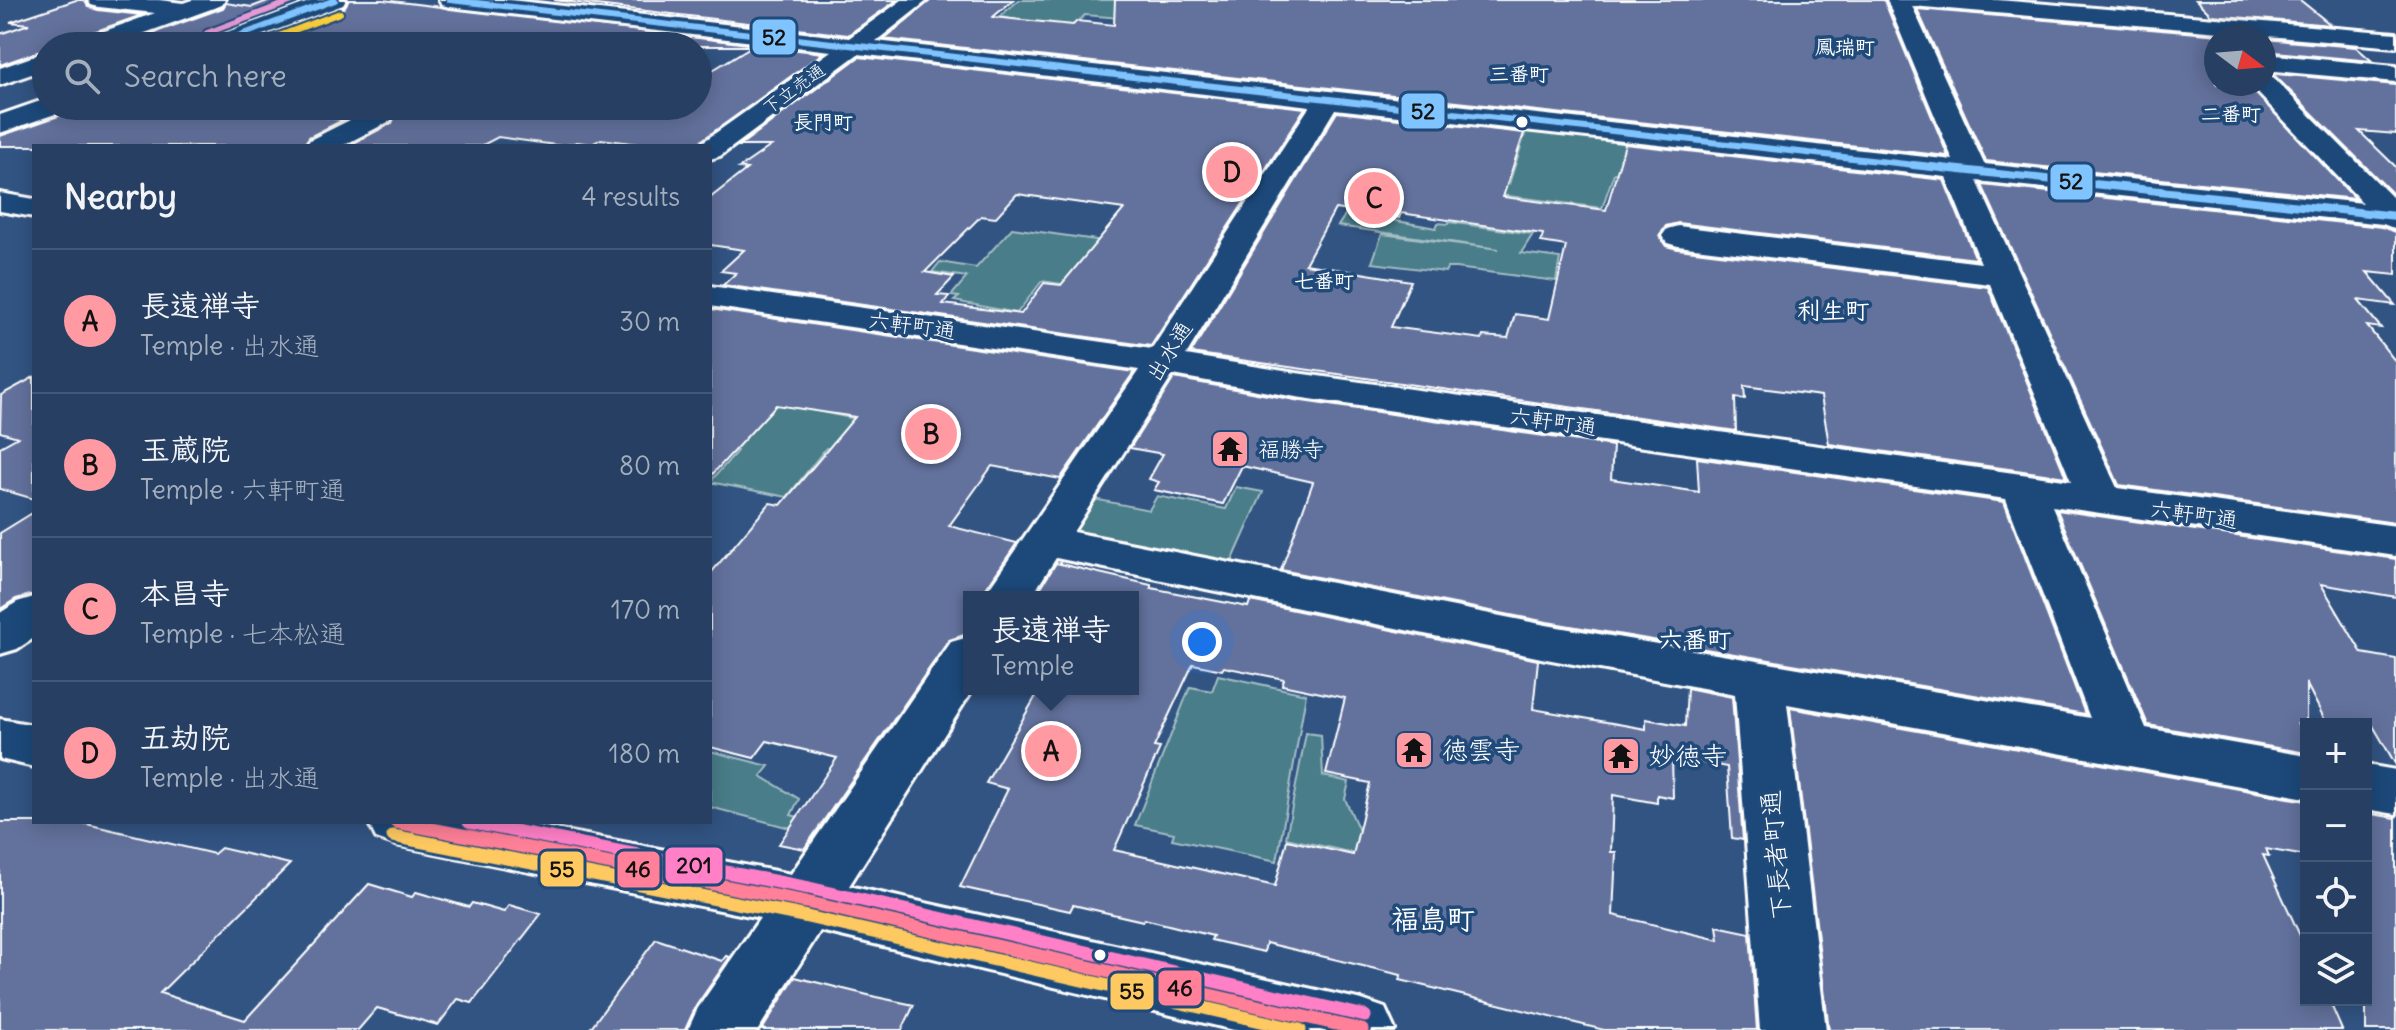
<!DOCTYPE html>
<meta charset="utf-8">
<style>
body{margin:0;font-family:Delius,"Klee One",sans-serif;background:#2e4668;color:#f1f3f6}
.controls{position:absolute;right:24px;bottom:24px;display:grid;overflow:hidden;border-radius:0px;box-shadow:0 4px 20px #0003}
.controls button{width:72px;height:72px;display:grid;place-items:center;padding:0;border:0;border-bottom:2px solid #425877;background:#263f62;color:#f1f3f6;font:40px sans-serif}
.compass{position:absolute;left:2204px;top:24px;width:72px;height:72px;border-radius:50%;background:#263f62;box-shadow:0 4px 20px #0003;rotate:106deg}
.you{position:absolute;left:1202px;top:642px;width:28px;height:28px;margin:-20px;border:6px solid #fff;border-radius:50%;background:#1a73e8;box-shadow:0 0 0 12px #1a73e833}
.badge{display:grid;place-items:center;width:52px;height:52px;border-radius:50%;background:#ff9aa2;color:#111;font-size:26px;font-weight:700}
.pin{position:absolute;translate:-50% -50%;border:4px solid #fff;box-shadow:0 2px 8px #0006}
.popup{position:absolute;left:963px;top:591px;width:176px;height:104px;box-sizing:border-box;display:grid;place-content:center;border-radius:0px;background:#263f62;filter:drop-shadow(0 2px 6px #0005);font-size:26px;white-space:nowrap;color:#a4afbe}
.popup b{font-size:30px;color:#f1f3f6}
.popup::after{content:'';position:absolute;left:50%;top:100%;margin-left:-16px;border:16px solid transparent;border-top-color:#263f62}
.list{margin:0;padding:0;list-style:none}
h2{display:flex;justify-content:space-between;align-items:center;height:104px;margin:0;padding:0 32px;font-size:34px}
h2 small{font-size:26px;font-weight:400;color:#a4afbe}
.list li{display:grid;grid-template-columns:52px 1fr auto;gap:24px;align-items:center;box-sizing:border-box;height:144px;padding:0 32px;border-top:2px solid #425877}
.list b{display:block;font-size:30px;white-space:nowrap}
.list p{margin:0;font-size:26px;white-space:nowrap;color:#a4afbe}
.list em{font-size:26px;font-style:normal;color:#a4afbe}
.icon{flex:none;width:44px;height:44px;fill:none;stroke:currentColor;stroke-width:2;stroke-linecap:round;stroke-linejoin:round}
.map{position:relative;flex:none;width:2396px;height:1030px;overflow:hidden}
.search{position:absolute;background:#263f62;box-shadow:0 4px 20px #0003;left:32px;top:32px;width:680px;height:88px;display:flex;align-items:center;gap:20px;box-sizing:border-box;padding:0 28px;border-radius:44px;color:#a4afbe;font-size:30px}
.panel{position:absolute;background:#263f62;box-shadow:0 4px 20px #0003;left:32px;top:144px;width:680px;height:680px;border-radius:0px}
.map>svg:first-child{display:block}
</style>
<div class="map">
<svg width="2396" height="1030" viewBox="0 0 2396 1030">
<rect width="100%" height="100%" fill="#325483"/>
<filter id="ink" filterUnits="userSpaceOnUse"><feTurbulence type="fractalNoise" baseFrequency=".0125" numOctaves="2"/><feDisplacementMap in="SourceGraphic" scale="16" xChannelSelector="R" yChannelSelector="G"/><feConvolveMatrix kernelMatrix="1 2 1 2 8 2 1 2 1" color-interpolation-filters="sRGB"/></filter>
<g filter="url(#ink)">
<g fill="#497d89" stroke="#a4bec4" stroke-width="2">
<polygon points="1019,0 1207,0 1121,18 1085,15 1055,41 1008,18 999,17"/>
<polygon points="1526,131 1671,148 1678,151 1675,181 1614,173 1602,208 1462,190 1467,179 1509,184"/>
<polygon points="1347,212 1436,228 1438,223 1448,224 1449,222 1533,234 1521,253 1560,258 1556,281 1456,268 1447,268 1445,272 1372,263 1382,234 1499,249 1338,226"/>
<polygon points="1012,228 1138,246 1210,262 1193,289 1085,273 1075,286 1042,281 1017,313 954,301 959,297 951,296 967,277 932,272 940,262 976,268"/>
<polygon points="818,358 806,409 861,420 837,450 826,448 787,497 710,482 737,451 731,448"/>
<polygon points="1236,487 1263,492 1230,566 1068,533 1089,498 1149,510 1157,496 1226,509"/>
<polygon points="1218,675 1306,694 1277,861 1172,839 1174,833 1135,825 1190,687 1212,691"/>
<polygon points="1306,733 1321,735 1323,776 1349,782 1345,799 1360,833 1483,882 1286,838"/>
<polygon points="710,751 769,766 761,776 799,799 791,815 842,829 836,840 710,807"/>
</g>
<g fill="#64729d" stroke="#fff" stroke-width="2" fill-rule="evenodd">
<polygon points="76,0 85,0 88,7 98,10 142,15 76,38 71,46 46,46 46,49 0,65 0,34 29,24 10,22"/>
<polygon points="270,0 305,0 202,38 197,45 142,37 223,8 226,3 252,7"/>
<polygon points="349,0 383,0 823,53 695,146 654,146 601,139 592,144 577,142 563,146 498,137 481,146 348,146 392,123 396,113 390,106 698,106 698,79 752,46 243,46 344,8"/>
<polygon points="554,0 897,0 848,35"/>
<polygon points="931,0 1013,0 993,17 1073,25 1077,21 1114,25 1115,0 1884,0 1948,156 884,39"/>
<polygon points="2196,0 2300,0 2331,25 2211,15"/>
<polygon points="1917,9 2231,36 2216,36 2216,84 2248,84 2355,199 1986,161"/>
<polygon points="2264,39 2356,47 2372,61 2264,51"/>
<path d="M859,57L1305,108L1151,346L723,285L736,273L721,271L744,250L710,245V198L747,169L739,168L771,146H739ZM1017,194L1124,209L1061,285L1044,283L1021,314L943,304L949,296L937,295L954,277L925,272L981,216L995,218Z"/>
<polygon points="2265,73 2396,85 2396,134 2359,131 2396,167 2396,197 2275,76"/>
<polygon points="68,106 307,106 313,115 343,120 309,137 303,146 0,146 0,136 62,115"/>
<path d="M1337,112L1524,133L1503,197L1606,210L1625,144L1944,180L1976,259L1678,223L1666,226L1659,236L1666,246L1678,249L1988,287L2066,477L1829,444L1821,396L1744,386L1745,399L1735,398L1736,431L1191,353ZM1335,209L1399,218L1401,213L1543,234L1541,242L1566,246L1549,319L1515,314L1508,338L1483,336L1482,339L1391,327L1411,281L1305,264Z"/>
<polygon points="1982,185 2382,227 2396,232 2396,275 2367,272 2395,305 2358,300 2381,328 2367,326 2396,362 2396,523 2119,485"/>
<polygon points="710,309 1134,372 1060,479 992,466 949,526 1017,543 980,597 969,597 967,634 949,640 804,849 779,844 837,758 767,741 754,758 710,747 710,574 770,503 781,505 855,417 776,405 710,477"/>
<polygon points="34,377 34,499 0,489 0,447 18,437 0,432 1,395"/>
<polygon points="1174,378 1295,400 1613,446 1611,479 1699,492 1697,458 2004,502 2085,714 1547,622 1281,570 1313,482 1242,466 1223,504 1154,490 1159,482 1149,479 1163,454 1130,448"/>
<polygon points="2057,510 2396,559 2396,597 2321,584 2362,653 2396,659 2396,765 2372,724 2327,724 2306,683 2306,724 2298,724 2306,741 2306,753 2148,725"/>
<polygon points="34,512 34,594 16,599 0,609 0,533"/>
<path d="M1056,563L1151,585V588L1248,607L1250,601L1538,660L1533,709L1646,729V719L1685,726L1687,688L1732,697L1743,840L1732,838L1727,767L1672,757L1673,798L1657,795V803L1613,795L1611,852H1616L1613,915L1719,940L1717,926L1750,933L1757,1030H1604L1400,980L1401,975L1266,943L1264,952L1211,940L1213,936L1144,919L1143,921L1073,905L1070,911L960,887L1008,789L986,783L1040,689H1133V597H1035ZM1193,664L1222,670L1224,667L1284,679L1282,685L1345,698L1326,774L1370,783L1353,855L1287,840L1275,886L1114,850L1160,748L1154,747Z"/>
<polygon points="1790,708 2306,801 2306,856 2266,849 2269,856 2263,855 2302,940 2306,941 2306,1000 2329,1000 2342,1030 1829,1030"/>
<polygon points="2366,813 2396,818 2396,1030 2366,1030"/>
<polygon points="0,822 78,822 214,854 221,848 290,864 160,993 245,1020 369,884 412,897 416,892 469,907 472,903 504,912 509,905 541,914 472,1003 458,999 438,1025 377,1008 358,1030 0,1030"/>
<polygon points="656,939 722,961 726,956 730,957 696,1006 685,1030 589,1030"/>
<polygon points="795,977 876,997 914,1005 902,1030 762,1030"/>
</g>
<g fill="none" stroke-linecap="round" stroke-linejoin="round">
<g stroke="#fff" stroke-width="6">
<g id="minor">
<polygon points="88,0 159,0 183,3 192,0 225,0 222,5 109,46 74,46 77,41 155,13 99,7 91,5"/>
<path d="M439,0H510L849,38L902,0H928L876,41L1953,160L1887,0H1998L2396,33V47L1912,6L1984,164L2363,203L2255,90L2251,84H2264V76L2273,78L2396,201V229L2383,224L1977,181L2117,488L2396,526V556L2052,506L2146,728L2306,756V798L1787,704L1826,1030H1760L1735,694L1546,659L1056,558L1031,597H983L1139,370L710,306V286L1152,349L1310,106L858,54L720,156L710,159V146H698L700,144L831,51L450,7L442,5ZM1335,109L1946,177L1981,263L1678,226L1667,229L1662,236L1667,243L1678,246L1990,284L2071,481L1296,373L1186,355ZM1173,375L1296,397L2006,499L2090,718L1546,625L1073,532Z"/>
<polygon points="46,52 46,69 0,85 0,68"/>
<polygon points="2264,54 2396,66 2396,82 2264,70"/>
<polygon points="310,106 375,106 390,109 394,115 390,121 342,146 306,146 310,140 352,119 314,112"/>
<polygon points="0,193 34,199 34,217 0,211"/>
<polygon points="34,597 34,638 17,649 0,654 0,613 17,602"/>
<polygon points="969,637 969,689 973,689 849,886 1362,1000 1385,1008 1395,1030 1234,1030 820,931 758,1030 688,1030 698,1008 760,918 396,845 376,838 368,822 518,822 791,874 951,642"/>
<polygon points="0,719 34,725 34,767 0,759"/>
<polygon points="2366,765 2396,770 2396,814 2366,809"/>
</g>
</g>
<g stroke="#fff" stroke-width="6">
<g id="major">
<polygon points="314,0 346,0 343,5 234,46 200,46 203,41"/>
<polygon points="46,99 46,106 65,106 61,112 0,133 0,115"/>
</g>
</g>
<use href="#minor" fill="#1f4a7a" fill-rule="evenodd"/>
<use href="#major" fill="#1f4a7a" fill-rule="evenodd"/>
<g stroke="#1f4a7a" stroke-width="10">
<g id="bus-1-far1">
<polyline points="450,0 1932,167"/>
<polyline points="212,46 335,0"/>
</g>
</g>
<g stroke="#1f4a7a" stroke-width="13">
<polyline id="bus-1" points="1913,165 2396,216"/>
</g>
<g stroke="#1f4a7a" stroke-width="19">
<polyline id="bus-2" points="396,822 806,902 1362,1030"/>
</g>
<g stroke="#1f4a7a" stroke-width="19">
<polyline id="bus-3" points="393,836 803,916 1300,1030"/>
</g>
<g stroke="#1f4a7a" stroke-width="19">
<polyline id="bus-4" points="469,822 809,888 1365,1016"/>
</g>
<g stroke="#1f4a7a" stroke-width="10">
<polyline id="bus-5" points="252,46 340,13"/>
</g>
<g stroke="#1f4a7a" stroke-width="10">
<polyline id="bus-6" points="207,33 295,0"/>
</g>
<use href="#bus-1-far1" stroke="#80c4ff" stroke-width="6"/>
<use href="#bus-1" stroke="#80c4ff" stroke-width="8"/>
<use href="#bus-2" stroke="#ff8098" stroke-width="13"/>
<use href="#bus-3" stroke="#fdc960" stroke-width="13"/>
<use href="#bus-4" stroke="#ff80c7" stroke-width="13"/>
<use href="#bus-5" stroke="#fccf3e" stroke-width="6"/>
<use href="#bus-6" stroke="#e59ad4" stroke-width="6"/>
</g>
</g>
<defs>
<g id="temple-square" transform="scale(2)"><rect x="-9" y="-9" width="18" height="18" rx="4" fill="#ff9aa2" stroke="#1f4a7a"/><path d="M0-6L5-2H3V0L6.5 2.5H4V6H1.5V3h-3V6H-4V2.5H-6.5L-3 0V-2H-5Z" fill="#111"/></g>
</defs>
<g fill-rule="evenodd">
<use href="#temple-square" x="1230" y="449"/>
<use href="#temple-square" x="1414" y="750"/>
<use href="#temple-square" x="1621" y="756"/>
</g>
<g fill="#fff" stroke="#1f4a7a" stroke-width="3">
<circle cx="1522" cy="122" r="7"/>
<circle cx="1100" cy="955" r="7"/>
</g>
<g text-anchor="middle" stroke-width="7" stroke-linejoin="round" paint-order="stroke">
<g font-size="18" fill="#fff" stroke="#1f4a7a">
<text transform="translate(794 89) rotate(-36)" y="6">下立売通</text>
</g>
<g font-size="20" font-weight="bold" fill="#fff" stroke="#1f4a7a">
<text x="1845" y="54">鳳瑞町</text>
<text x="1519" y="81">三番町</text>
<text x="2231" y="121">二番町</text>
<text x="823" y="129">長門町</text>
<text x="1324" y="288">七番町</text>
</g>
<g font-size="22" fill="#fff" stroke="#1f4a7a">
<text transform="translate(912 325) rotate(8)" y="8">六軒町通</text>
<text transform="translate(1169 351) rotate(-58)" y="8">出水通</text>
<text transform="translate(1553 421) rotate(8)" y="8">六軒町通</text>
<text transform="translate(2194 514) rotate(8)" y="8">六軒町通</text>
</g>
<g font-size="22" fill="#fff" stroke="#1f4a7a" text-anchor="start">
<text x="1258" y="457">福勝寺</text>
</g>
<g font-size="24" font-weight="bold" fill="#fff" stroke="#1f4a7a">
<text x="1833" y="319">利生町</text>
<text x="1695" y="648">六番町</text>
</g>
<g font-size="26" fill="#fff" stroke="#1f4a7a" text-anchor="start">
<text x="1442" y="759">徳雲寺</text>
<text x="1649" y="765">妙徳寺</text>
</g>
<g font-size="26" fill="#fff" stroke="#1f4a7a">
<text transform="translate(1776 855) rotate(-95)" y="9">下長者町通</text>
</g>
<g font-size="28" font-weight="bold" fill="#fff" stroke="#1f4a7a">
<text x="1433" y="929">福島町</text>
</g>
</g>
<g stroke="#1f4a7a" stroke-width="3">
<rect x="751" y="18" width="46" height="38" rx="8" fill="#80c4ff"/>
<rect x="1400" y="92" width="46" height="38" rx="8" fill="#80c4ff"/>
<rect x="2049" y="163" width="45" height="38" rx="8" fill="#80c4ff"/>
<rect x="664" y="846" width="60" height="39" rx="8" fill="#ff80c7"/>
<rect x="539" y="850" width="46" height="38" rx="8" fill="#fdc960"/>
<rect x="616" y="850" width="45" height="39" rx="8" fill="#ff8098"/>
<rect x="1157" y="969" width="46" height="38" rx="8" fill="#ff8098"/>
<rect x="1109" y="972" width="46" height="39" rx="8" fill="#fdc960"/>
</g>
<g font-size="22" text-anchor="middle" font-weight="bold" fill="#111">
<text x="774" y="45">52</text>
<text x="1423" y="119">52</text>
<text x="2071" y="189">52</text>
<text x="694" y="873">201</text>
<text x="562" y="877">55</text>
<text x="638" y="877">46</text>
<text x="1180" y="996">46</text>
<text x="1132" y="999">55</text>
</g>
</svg>
<div class="controls">
<button>+</button>
<button>−</button>
<button><svg class="icon" aria-label="locate" viewBox="0 0 24 24"><circle cx="12" cy="12" r="6"/><path d="M12 2v4M12 18v4M2 12h4M18 12h4"/></svg></button>
<button><svg class="icon" aria-label="layers" viewBox="0 0 24 24"><path d="M12 4l9 5-9 5-9-5zM3 14l9 5 9-5"/></svg></button>
</div>
<svg class="compass" viewBox="-18 -18 36 36"><path d="M0-13l5 13h-10z" fill="#e53935"/><path d="M0 13l5-13h-10z" fill="#a4afbe"/></svg>
<div class="you"></div>
<div class="pin badge" style="left:1051px;top:751px">A</div>
<div class="popup"><b>長遠禅寺</b>Temple</div>
<div class="pin badge" style="left:931px;top:434px">B</div>
<div class="pin badge" style="left:1374px;top:198px">C</div>
<div class="pin badge" style="left:1232px;top:172px">D</div>
<div class="search"><svg class="icon" aria-label="search" viewBox="0 0 24 24"><circle cx="10" cy="10" r="6"/><path d="M15 15l6 6"/></svg>Search here</div>
<section class="panel">
<h2>Nearby<small>4 results</small></h2>
<ul class="list">
<li><span class="badge">A</span><div><b>長遠禅寺</b><p>Temple · 出水通</p></div><em>30 m</em></li>
<li><span class="badge">B</span><div><b>玉蔵院</b><p>Temple · 六軒町通</p></div><em>80 m</em></li>
<li><span class="badge">C</span><div><b>本昌寺</b><p>Temple · 七本松通</p></div><em>170 m</em></li>
<li><span class="badge">D</span><div><b>五劫院</b><p>Temple · 出水通</p></div><em>180 m</em></li>
</ul>
</section>
</div>
